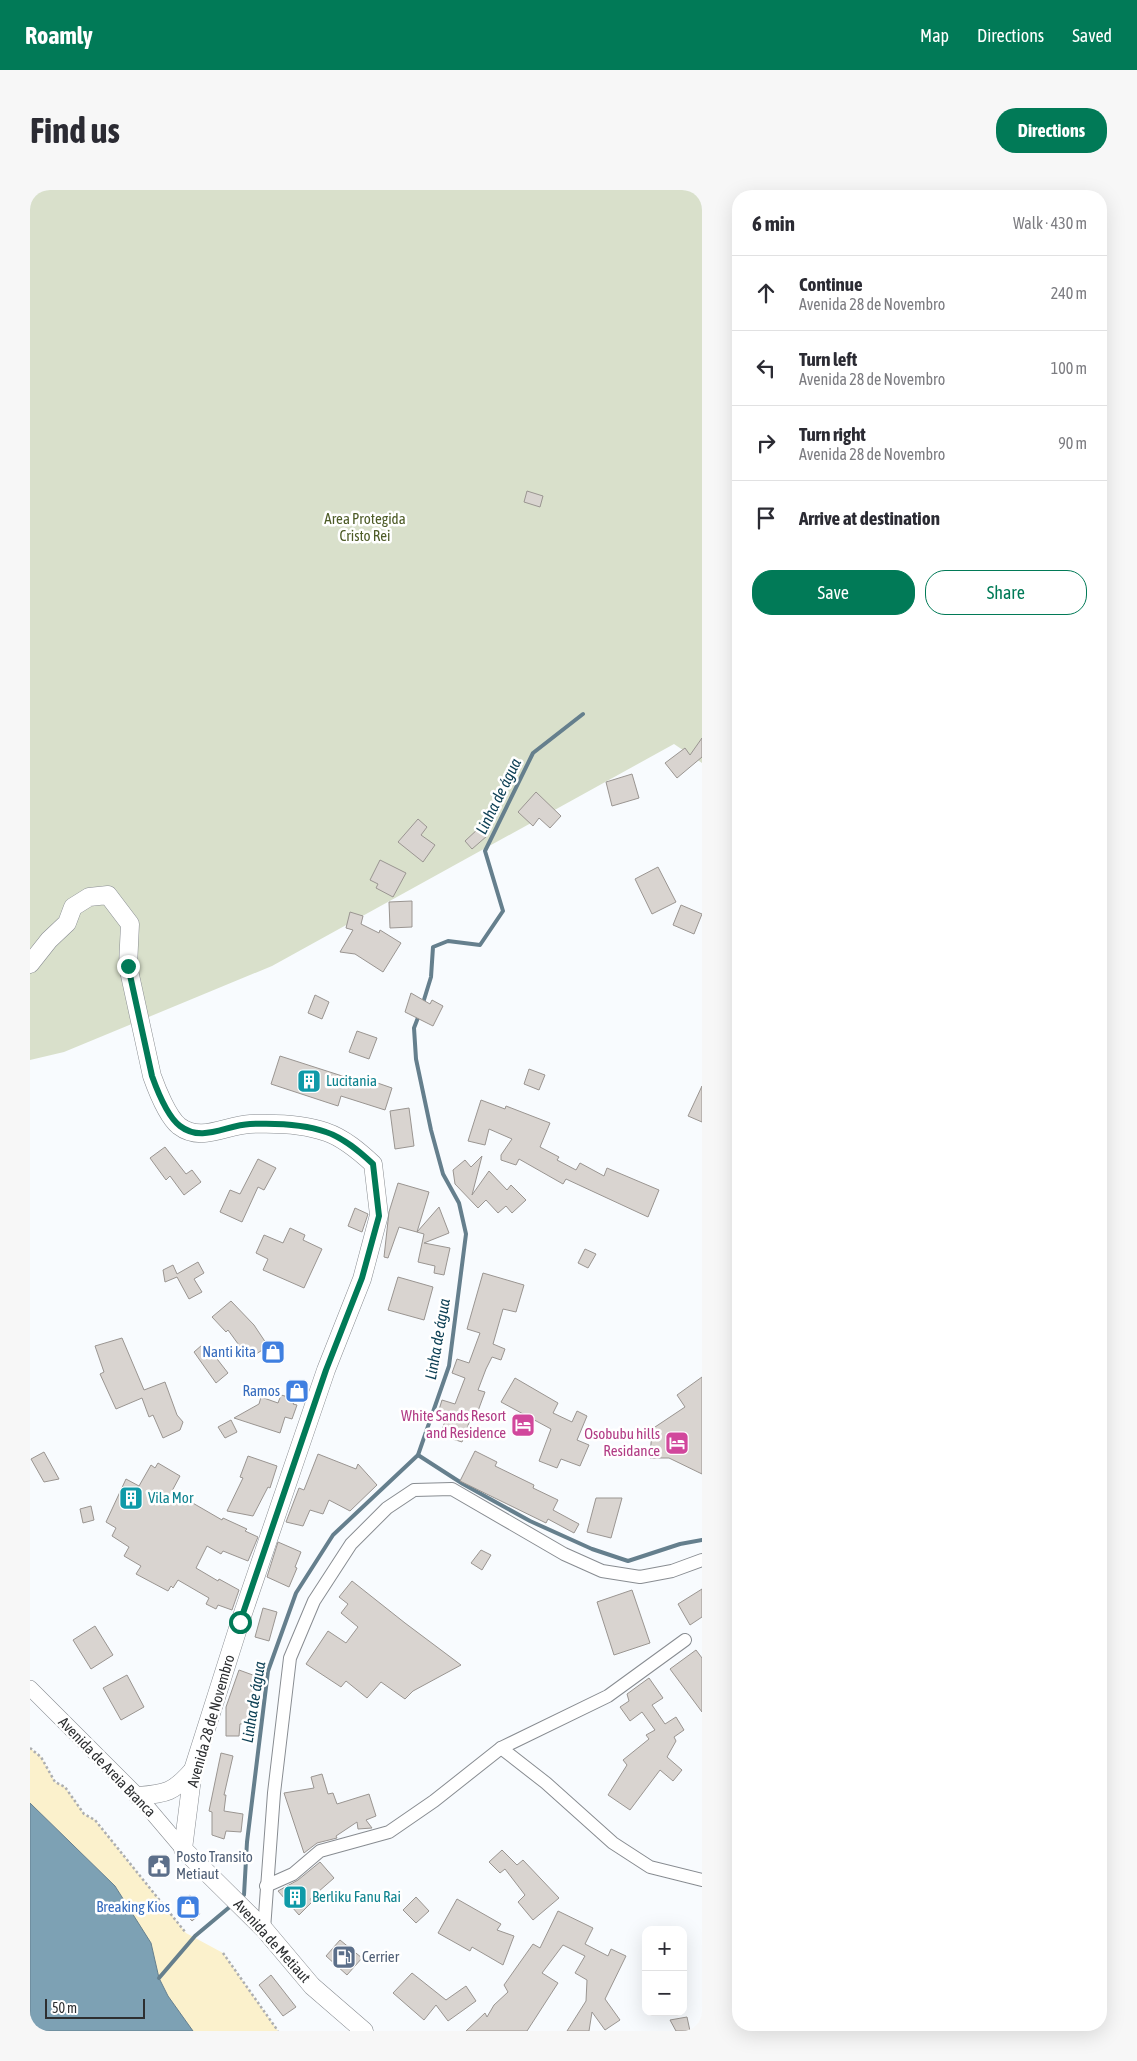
<!DOCTYPE html>
<meta charset="utf-8">
<style>
body{margin:0;font-family:"Asap Condensed",sans-serif;background:#f7f7f7;color:#2b2b33}
.controls{position:absolute;right:15px;bottom:15px;display:grid;overflow:hidden;border-radius:10px;box-shadow:0 5px 20px #0002}
.controls button{width:45px;height:45px;display:grid;place-items:center;padding:0;border:0;border-bottom:1px solid #e1e1e2;background:#fff;color:#2b2b33;font:25px sans-serif}
.scale{position:absolute;left:15px;bottom:12px;width:100px;box-sizing:border-box;padding-left:5px;border:2px solid #2d2f31;border-top:0;font-size:14px;line-height:18px;white-space:nowrap;color:#2d2f31;-webkit-text-stroke:4px #fff;paint-order:stroke}
.stop{position:absolute;width:15px;height:15px;margin:-11px;border:4px solid #017a57;border-radius:50%;background:#fff}
.stop.end{background:#017a57;border-color:#fff;box-shadow:0 1px 5px #0008}
.list{margin:0;padding:0;list-style:none}
h2{display:flex;justify-content:space-between;align-items:center;height:65px;margin:0;padding:0 20px;font-size:21px}
h2 small{font-size:16px;font-weight:400;color:#7c7c81}
.list li{display:grid;grid-template-columns:32px 1fr auto;gap:15px;align-items:center;box-sizing:border-box;height:75px;padding:0 20px;border-top:1px solid #e1e1e2}
.list b{display:block;font-size:19px;white-space:nowrap}
.list p{margin:0;font-size:16px;white-space:nowrap;color:#7c7c81}
.list em{font-size:16px;font-style:normal;color:#7c7c81}
.actions{display:flex;gap:10px;padding:15px 20px}
.actions a{flex:1;padding:11px 0;border:1px solid #017a57;border-radius:20px;text-align:center;font-size:18px;color:#017a57}
.actions .main{background:#017a57;color:#fff}
.icon{flex:none;width:28px;height:28px;fill:none;stroke:currentColor;stroke-width:2;stroke-linecap:round;stroke-linejoin:round}
.map{position:relative;flex:none;width:672px;height:1841px;overflow:hidden;border-radius:20px}
header{display:flex;align-items:center;gap:30px;box-sizing:border-box;height:70px;padding:0 25px;background:#017a57;color:#fff}
header strong{font-size:24px}
nav{display:flex;gap:28px;margin-inline-start:auto;font-size:18px}
.intro{display:flex;align-items:center;justify-content:space-between;box-sizing:border-box;height:120px;padding:0 30px}
h1{margin:0;font-size:35px}
.button{padding:12px 22px;border-radius:20px;background:#017a57;color:#fff;font-size:18px;font-weight:700}
main{display:flex;gap:30px;padding:0 30px}
aside{flex:1;background:#fff;border-radius:20px;box-shadow:0 5px 20px #0002}
.map>svg:first-child{display:block}
</style>
<header>
<strong>Roamly</strong>
<nav><a>Map</a><a>Directions</a><a>Saved</a></nav>
</header>
<div class="intro"><h1>Find us</h1><a class="button">Directions</a></div>
<main>
<div class="map">
<svg width="672" height="1841" viewBox="0 0 672 1841">
<rect width="100%" height="100%" fill="#f8fbfe"/>
<polygon fill="#d9e0cb" points="0,0 672,0 672,573 644,554 242,776 34,862 0,870"/>
<polygon fill="#fbf1cc" points="0,1558 11,1567 25,1592 35,1597 54,1624 65,1630 156,1743 193,1763 248,1841 163,1841 138,1806 129,1788 121,1753 85,1696 0,1613"/>
<polygon fill="#7da1b4" stroke="#657f8d" points="0,1613 85,1696 121,1753 129,1788 138,1806 163,1841 0,1841"/>
<g fill="none" stroke-linecap="round" stroke-linejoin="round">
<g stroke="#657f8d" stroke-width="4">
<polyline points="393,813 401,787 403,757 418,751 450,755 473,721 455,661 503,563 553,524"/>
<polyline points="388,1265 433,1294 500,1331 562,1359 598,1371 650,1354 672,1350"/>
<polyline points="209,1709 214,1705 217,1652 238,1481 266,1403 303,1345 388,1265 419,1176 436,1044 429,1013 413,984 401,940 386,869 384,838 389,825"/>
<polyline points="129,1788 165,1746 202,1715"/>
</g>
</g>
<g fill="#d9d4d0" stroke="#9a9591">
<polygon points="497,301 513,306 510,317 494,312"/>
<polygon points="672,548 672,567 647,588 635,573 655,558 660,565"/>
<polygon points="602,584 609,608 582,616 576,592"/>
<polygon points="506,602 531,626 520,638 509,628 503,636 488,622"/>
<polygon points="388,629 397,637 391,645 405,655 393,672 368,652"/>
<polygon points="449,638 457,646 442,659 435,651"/>
<polygon points="350,670 376,683 363,707 346,698 348,694 340,690"/>
<polygon points="628,677 646,712 622,724 605,689"/>
<polygon points="382,711 382,737 360,738 359,712"/>
<polygon points="651,715 672,724 664,744 643,735"/>
<polygon points="320,722 333,726 331,734 349,743 350,740 371,753 353,782 325,764 310,762 323,740 316,738"/>
<polygon points="381,803 400,814 402,810 413,816 403,836 375,822"/>
<polygon points="285,805 299,812 292,829 278,823"/>
<polygon points="327,841 347,848 339,869 319,862"/>
<polygon points="250,866 334,893 336,889 362,898 355,920 311,906 308,916 241,894"/>
<polygon points="499,879 515,885 509,900 494,894"/>
<polygon points="672,896 672,932 658,926"/>
<polygon points="451,910 475,919 476,916 520,933 510,957 529,967 527,970 546,980 550,973 574,986 577,978 629,1000 618,1027 536,989 533,994 489,969 486,975 471,970 471,965 482,949 459,939 455,955 438,951"/>
<polygon points="379,918 384,956 365,959 360,921"/>
<polygon points="135,957 156,984 162,980 171,992 154,1005 140,986 136,990 120,968"/>
<polygon points="452,966 442,1005 459,981 477,1000 481,995 496,1010 482,1023 476,1016 468,1023 456,1010 448,1018 425,994 423,980 435,970 441,977"/>
<polygon points="228,969 246,978 234,1000 228,997 212,1032 190,1022 200,1000 210,1004"/>
<polygon points="368,993 399,1002 387,1042 409,1017 419,1043 394,1053 420,1058 414,1085 404,1083 405,1076 388,1072 394,1044 369,1037 358,1068 354,1067 359,1022"/>
<polygon points="325,1018 338,1024 332,1042 318,1036"/>
<polygon points="260,1038 275,1045 273,1050 292,1059 274,1098 233,1080 238,1069 226,1063 234,1045 253,1053"/>
<polygon points="555,1059 566,1064 558,1078 548,1073"/>
<polygon points="168,1072 174,1083 164,1089 172,1102 159,1109 147,1087 135,1092 133,1080 143,1075 147,1084"/>
<polygon points="453,1083 494,1095 486,1122 473,1119 463,1154 475,1159 471,1170 462,1167 456,1179 448,1200 455,1202 448,1221 444,1219 432,1252 410,1245 417,1226 408,1223 412,1210 425,1214 435,1188 422,1183 427,1169 439,1173 450,1143 437,1139"/>
<polygon points="368,1087 403,1097 394,1130 358,1120"/>
<polygon points="201,1111 224,1135 238,1156 219,1169 198,1140 196,1142 182,1127"/>
<polygon points="92,1148 114,1200 135,1192 147,1225 153,1232 150,1240 133,1248 123,1225 119,1227 112,1208 86,1219 70,1184 74,1182 65,1156"/>
<polygon points="172,1155 181,1166 184,1165 198,1183 186,1193 164,1162"/>
<polygon points="672,1187 672,1284 639,1268 620,1268 622,1239 655,1217 647,1205"/>
<polygon points="485,1188 528,1213 523,1223 542,1232 547,1221 557,1226 547,1250 559,1255 550,1276 531,1269 527,1278 509,1271 521,1239 471,1212"/>
<polygon points="251,1205 266,1209 263,1214 267,1215 262,1229 255,1227 250,1243 204,1228 229,1214 231,1207 248,1213"/>
<polygon points="201,1230 207,1242 195,1248 188,1237"/>
<polygon points="445,1261 467,1272 465,1276 504,1295 503,1298 528,1310 523,1320 549,1334 544,1343 518,1329 516,1333 430,1291"/>
<polygon points="14,1262 29,1289 14,1292 1,1269"/>
<polygon points="288,1264 326,1279 328,1274 347,1295 320,1321 299,1310 293,1324 280,1320 273,1336 256,1332 269,1298 274,1300"/>
<polygon points="218,1266 247,1276 240,1298 238,1297 223,1326 197,1321 213,1288 210,1287"/>
<polygon points="128,1273 150,1286 142,1301 192,1330 193,1328 217,1339 215,1341 228,1347 218,1371 193,1361 191,1364 177,1356 166,1378 188,1391 189,1389 209,1400 202,1420 188,1415 186,1419 176,1414 179,1408 148,1390 143,1398 141,1396 138,1401 106,1384 111,1376 94,1366 99,1357 82,1346 86,1338 76,1332 96,1289 109,1296 121,1275 125,1278"/>
<polygon points="566,1308 592,1308 581,1348 557,1342"/>
<polygon points="61,1316 64,1330 53,1333 50,1319"/>
<polygon points="248,1352 271,1362 265,1377 267,1378 259,1397 237,1387"/>
<polygon points="451,1360 461,1365 452,1380 441,1373"/>
<polygon points="322,1391 375,1433 431,1475 383,1501 375,1509 351,1492 337,1508 316,1491 311,1497 276,1474 298,1441 316,1453 328,1437 311,1423 318,1414 309,1407"/>
<polygon points="672,1399 672,1427 660,1435 648,1414"/>
<polygon points="602,1400 620,1453 584,1465 567,1412"/>
<polygon points="233,1418 247,1422 239,1451 225,1447"/>
<polygon points="65,1436 83,1465 61,1479 43,1450"/>
<polygon points="666,1460 672,1468 672,1522 640,1479"/>
<polygon points="209,1480 231,1488 223,1510 226,1531 210,1534 209,1546 196,1546 196,1517"/>
<polygon points="97,1485 114,1517 91,1530 73,1498"/>
<polygon points="619,1488 633,1508 622,1515 635,1534 646,1527 654,1540 644,1547 646,1551 637,1567 652,1580 643,1591 630,1580 600,1620 578,1605 597,1575 593,1570 619,1549 616,1545 625,1540 612,1522 600,1531 590,1517 599,1511 597,1504"/>
<polygon points="191,1563 203,1566 194,1605 196,1605 194,1621 213,1624 211,1642 196,1641 194,1649 182,1645 182,1622 179,1621"/>
<polygon points="292,1584 298,1604 303,1603 307,1614 339,1604 346,1626 336,1630 342,1638 328,1639 327,1632 306,1646 307,1648 287,1653 274,1663 254,1603 284,1598 281,1587"/>
<polygon points="472,1660 487,1675 493,1670 529,1708 503,1730 488,1712 495,1705 475,1679 470,1683 459,1672"/>
<polygon points="129,1667 138,1679 129,1686 120,1673"/>
<polygon points="290,1672 304,1688 280,1709 282,1712 269,1725 248,1701 268,1690"/>
<polygon points="160,1705 169,1715 165,1718 170,1724 162,1731 148,1715"/>
<polygon points="386,1707 399,1721 386,1733 373,1720"/>
<polygon points="427,1709 471,1734 467,1740 484,1746 473,1775 442,1757 440,1761 408,1743"/>
<polygon points="528,1721 563,1738 555,1754 578,1766 581,1759 596,1766 575,1809 590,1830 575,1840 562,1822 559,1841 537,1841 556,1811 557,1790 545,1783 555,1766 533,1755 512,1783 528,1793 497,1841 436,1841 455,1823 457,1827 464,1815 478,1802 474,1795 503,1754 510,1758"/>
<polygon points="310,1750 332,1768 317,1785 296,1766"/>
<polygon points="382,1783 416,1810 436,1796 446,1811 418,1831 406,1815 394,1830 363,1803"/>
<polygon points="241,1785 266,1817 253,1826 229,1795"/>
<polygon points="657,1827 660,1841 646,1841 640,1830"/>
</g>
<g fill="none" stroke-linecap="round" stroke-linejoin="round">
<g stroke="#888c91" stroke-width="14">
<g id="minor">
<polyline points="471,1558 516,1593 583,1653 620,1677 672,1690"/>
<polyline points="236,1696 263,1684 290,1661 359,1642 404,1611 471,1558 578,1506 655,1450"/>
<polyline points="234,1739 244,1603 260,1468 284,1411 321,1354 357,1318 384,1300 422,1299 534,1364 572,1381 610,1387 642,1381 672,1370"/>
</g>
</g>
<g stroke="#888c91" stroke-width="16">
<polyline id="tertiary" points="0,1498 108,1606 153,1659"/>
</g>
<g stroke="#888c91" stroke-width="19">
<g id="secondary">
<path d="M0,774L19,750L37,733L43,717L59,707L78,705L100,734L98,776L122,886C127,900 138,927 149,936C171,953 196,935 220,934C243,933 274,934 296,942C314,948 330,962 343,974L349,1025L332,1089L296,1180L210,1432L163,1580L153,1659L234,1739L282,1796L334,1841"/>
<path d="M108,1606C136,1604 144,1602 163,1580"/>
</g>
</g>
<g stroke="#acaeb1" stroke-width="2.5" stroke-dasharray="2.5 2.5" stroke-linecap="butt">
<polyline points="0,1558 11,1567 25,1592 35,1597 54,1624 65,1630 156,1743"/>
<polyline points="193,1763 248,1841"/>
</g>
<use href="#minor" stroke="#fff" stroke-width="12"/>
<use href="#tertiary" stroke="#fff" stroke-width="15"/>
<use href="#secondary" stroke="#fff" stroke-width="18"/>
</g>
<g fill="none" stroke-linecap="round" stroke-linejoin="round">
<path stroke="#017a57" stroke-width="6" d="M98,776L122,886C127,900 138,927 150,936C172,953 196,935 220,934C243,933 274,934 296,942C314,948 330,962 343,974L349,1026L332,1088L296,1180L210,1432"/>
</g>
<defs>
<g id="building-square" transform="scale(1.25)"><rect x="-9" y="-9" width="18" height="18" rx="4" fill="#0f9aa8" stroke="#fff"/><path d="M-4-6H4V6H1V3H-1V6H-4ZM-2.5-4.3h1.7v1.8h-1.7ZM.8-4.3h1.7v1.8H.8ZM-2.5-1h1.7V.8h-1.7ZM.8-1h1.7V.8H.8Z" fill="#fff"/></g>
<g id="shop-square" transform="scale(1.25)"><rect x="-9" y="-9" width="18" height="18" rx="4" fill="#3f7fe0" stroke="#fff"/><path d="M-5-2.5h2.3a2.7 3.5 0 0 1 5.4 0H5L5.5 6h-11ZM-1.5-2.5h3a1.5 2.3 0 0 0-3 0Z" fill="#fff"/></g>
<g id="hotel-square" transform="scale(1.25)"><rect x="-9" y="-9" width="18" height="18" rx="4" fill="#d1479c" stroke="#fff"/><path d="M-6-4.5h1.5V1H6V5H4.5V3h-9V5H-6ZM-4 0a1.8 1.8 0 1 1 3.6 0ZM.5 0V-2.5h3Q6-2.5 6 0Z" fill="#fff"/></g>
<g id="civic-square" transform="scale(1.25)"><rect x="-9" y="-9" width="18" height="18" rx="4" fill="#5c6f8a" stroke="#fff"/><path d="M-.6-6.5H3V-4.5H.6V-3L4-1V1h2V6H-6V1h2V-1L-.6-3ZM-1.2 2.5V6h2.4V2.5Z" fill="#fff"/></g>
<g id="fuel-square" transform="scale(1.25)"><rect x="-9" y="-9" width="18" height="18" rx="4" fill="#5c6f8a" stroke="#fff"/><path d="M-5.5-6h7V0h2V4h1.3V-2.5L3-4.5l.8-.8L6-3V5H2.5V1h-1V6h-7ZM-4.2-4.7v3.2H.2V-4.7Z" fill="#fff"/></g>
</defs>
<g fill-rule="evenodd">
<use href="#building-square" x="279" y="891"/>
<use href="#shop-square" x="243" y="1162"/>
<use href="#shop-square" x="267" y="1201"/>
<use href="#hotel-square" x="493" y="1235"/>
<use href="#hotel-square" x="647" y="1253"/>
<use href="#building-square" x="101" y="1308"/>
<use href="#civic-square" x="129" y="1676"/>
<use href="#building-square" x="265" y="1707"/>
<use href="#shop-square" x="158" y="1717"/>
<use href="#fuel-square" x="314" y="1767"/>
</g>
<g text-anchor="middle" stroke-width="5" stroke-linejoin="round" paint-order="stroke">
<g font-size="15" fill="#4d5b27" stroke="#fff">
<text x="335" y="334">Area Protegida<tspan x="335" dy="17">Cristo Rei</tspan></text>
</g>
<g font-size="15" fill="#0d838f" stroke="#fff" text-anchor="start">
<text x="296" y="896">Lucitania</text>
<text x="118" y="1313">Vila Mor</text>
<text x="282" y="1712">Berliku Fanu Rai</text>
</g>
<g font-size="15" fill="#366cbe" stroke="#fff" text-anchor="end">
<text x="226" y="1167">Nanti kita</text>
<text x="250" y="1206">Ramos</text>
<text x="140" y="1722">Breaking Kios</text>
</g>
<g font-size="15" fill="#b23c85" stroke="#fff" text-anchor="end">
<text x="476" y="1231">White Sands Resort<tspan x="476" dy="17">and Residence</tspan></text>
<text x="630" y="1249">Osobubu hills<tspan x="630" dy="17">Residance</tspan></text>
</g>
<g font-size="15" fill="#2d2f31" stroke="#fff">
<text transform="translate(181 1531) rotate(-74)" y="5">Avenida 28 de Novembro</text>
<text transform="translate(77 1577) rotate(46)" y="5">Avenida de Areia Branca</text>
<text transform="translate(242 1751) rotate(48)" y="5">Avenida de Metiaut</text>
</g>
<g font-size="15" fill="#4e5e75" stroke="#fff" text-anchor="start">
<text x="146" y="1672">Posto Transito<tspan x="146" dy="17">Metiaut</tspan></text>
<text x="332" y="1772">Cerrier</text>
</g>
<g font-size="16" font-style="italic" fill="#0c3f54" stroke="#fff">
<text transform="translate(468 606) rotate(-64)" y="6">Linha de água</text>
<text transform="translate(407 1149) rotate(-80)" y="6">Linha de água</text>
<text transform="translate(223 1512) rotate(-81)" y="6">Linha de água</text>
</g>
</g>
</svg>
<div class="controls">
<button>+</button>
<button>−</button>
</div>
<div class="scale">50 m</div>
<div class="stop" style="left:210px;top:1432px"></div>
<div class="stop end" style="left:98px;top:776px"></div>
</div>
<aside>
<h2>6 min<small>Walk · 430 m</small></h2>
<ul class="list">
<li><svg class="icon" aria-label="ahead" viewBox="0 0 24 24"><path d="M12 20V5M6 11l6-6 6 6"/></svg><div><b>Continue</b><p>Avenida 28 de Novembro</p></div><em>240 m</em></li>
<li><svg class="icon" aria-label="left" viewBox="0 0 24 24"><path d="M17 20v-9H6M10 6l-5 5 5 5"/></svg><div><b>Turn left</b><p>Avenida 28 de Novembro</p></div><em>100 m</em></li>
<li><svg class="icon" aria-label="right" viewBox="0 0 24 24"><path d="M7 20v-9h11M14 6l5 5-5 5"/></svg><div><b>Turn right</b><p>Avenida 28 de Novembro</p></div><em>90 m</em></li>
<li><svg class="icon" aria-label="arrive" viewBox="0 0 24 24"><path d="M6 21V4h12l-3 4 3 4H6"/></svg><div><b>Arrive at destination</b></div></li>
</ul>
<div class="actions"><a class="main">Save</a><a>Share</a></div>
</aside>
</main>
